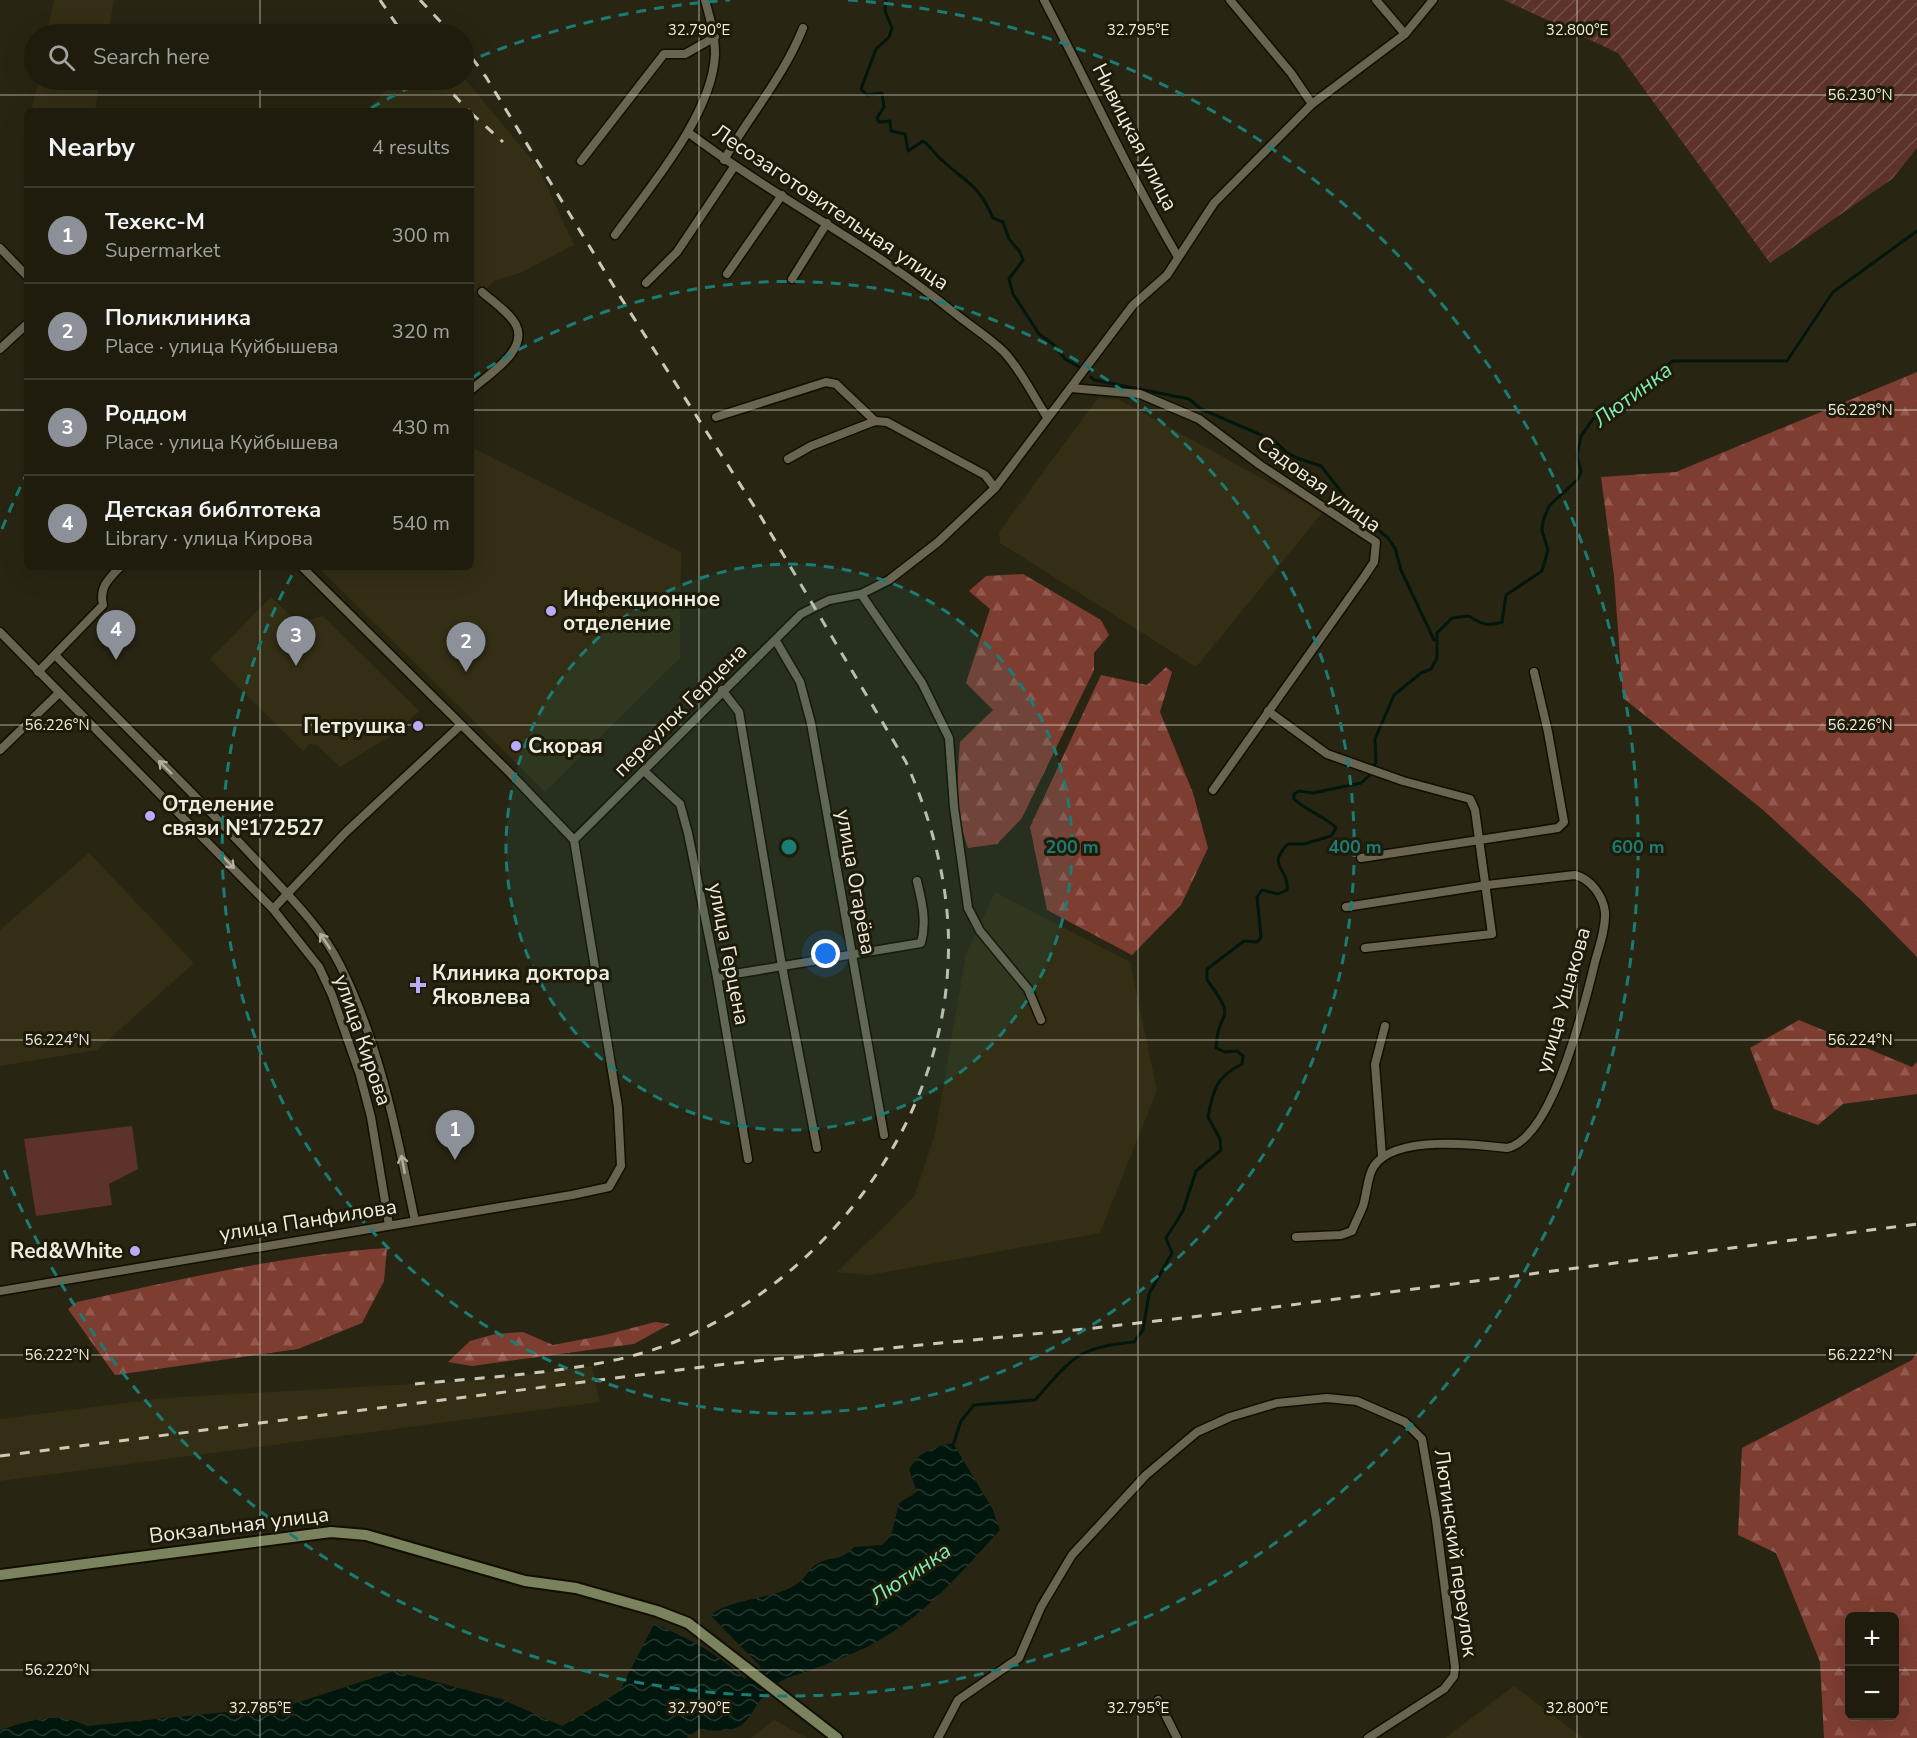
<!DOCTYPE html>
<meta charset="utf-8">
<style>
body{margin:0;font-family:"Nunito Sans",sans-serif;background:#2c291c;color:#f1f3f6}
.controls{position:absolute;right:18px;bottom:18px;display:grid;overflow:hidden;border-radius:9px;box-shadow:0 6px 24px #0002}
.controls button{width:54px;height:54px;display:grid;place-items:center;padding:0;border:0;border-bottom:2px solid #3c3a2e;background:#1f1c0e;color:#f1f3f6;font:30px sans-serif}
.you{position:absolute;left:826px;top:954px;width:21px;height:21px;margin:-15px;border:4px solid #fff;border-radius:50%;background:#1a73e8;box-shadow:0 0 0 9px #1a73e833}
.badge{display:grid;place-items:center;width:39px;height:39px;border-radius:50%;background:#8c9099;color:#fff;font-size:20px;font-weight:700}
.pin{position:absolute;translate:-50% -50px;filter:drop-shadow(0 2px 3px #0008)}
.pin::after{content:'';position:absolute;top:32px;width:21px;height:18px;background:inherit;clip-path:polygon(0 0,100% 0,50% 100%)}
.list{margin:0;padding:0;list-style:none}
h2{display:flex;justify-content:space-between;align-items:center;height:78px;margin:0;padding:0 24px;font-size:26px}
h2 small{font-size:20px;font-weight:400;color:#a1a19e}
.list li{display:grid;grid-template-columns:39px 1fr auto;gap:18px;align-items:center;box-sizing:border-box;height:96px;padding:0 24px;border-top:2px solid #3c3a2e}
.list b{display:block;font-size:22px;white-space:nowrap}
.list p{margin:0;font-size:20px;white-space:nowrap;color:#a1a19e}
.list em{font-size:20px;font-style:normal;color:#a1a19e}
.icon{flex:none;width:33px;height:33px;fill:none;stroke:currentColor;stroke-width:2;stroke-linecap:round;stroke-linejoin:round}
.map{position:relative;flex:none;width:1917px;height:1738px;overflow:hidden}
.search{position:absolute;background:#1f1c0e;box-shadow:0 6px 24px #0002;left:24px;top:24px;width:450px;height:66px;display:flex;align-items:center;gap:15px;box-sizing:border-box;padding:0 21px;border-radius:33px;color:#a1a19e;font-size:22px}
.panel{position:absolute;background:#1f1c0e;box-shadow:0 6px 24px #0002;left:24px;top:108px;width:450px;height:462px;border-radius:9px}
.map>svg:first-child{display:block}
</style>
<div class="map">
<svg width="1917" height="1738" viewBox="0 0 1917 1738">
<defs>
<pattern id="forest-firs" width="22" height="20" patternUnits="userSpaceOnUse" patternTransform="scale(1.5)"><rect width="22" height="20" fill="#7e3d31"/><path d="M5 1l3.5 6h-7zM16 11l3.5 6h-7z" fill="#91594f"/></pattern>
<pattern id="garden-furrows" width="10" height="10" patternUnits="userSpaceOnUse" patternTransform="scale(1.5)"><rect width="10" height="10" fill="#5d322a"/><path d="M-1 1l2-2M0 10L10 0M9 11l2-2" fill="none" stroke="#755049"/></pattern>
<pattern id="water-waves" width="16" height="10" patternUnits="userSpaceOnUse" patternTransform="scale(1.5)"><rect width="16" height="10" fill="#01170d"/><path d="M0 5q4-4 8 0t8 0" fill="none" stroke="#263930"/></pattern>
</defs>
<rect width="100%" height="100%" fill="#292513"/>
<g fill="#332e14">
<polygon points="54,0 114,0 108,34 47,34"/>
<polygon points="464,78 538,167 574,245 520,273 494,281 478,296 471,289 471,111 366,111 389,87 386,83 388,80"/>
<polygon points="39,80 100,80 95,111 31,111"/>
<polygon points="1098,398 1118,399 1323,512 1196,667 1000,543 999,532"/>
<polygon points="471,447 681,552 680,658 545,792 318,567 471,567"/>
<polygon points="271,597 298,623 323,616 419,711 391,736 340,767 317,745 310,744 303,751 210,659"/>
<polygon points="89,853 194,963 97,1050 0,1066 0,930"/>
<polygon points="995,892 1130,962 1157,1090 1100,1233 870,1275 837,1272 914,1197 935,1134 966,954"/>
<polygon points="592,1366 600,1402 0,1481 0,1419 165,1398 483,1380"/>
<polygon points="1514,1686 1583,1738 1445,1738"/>
<polygon points="774,1720 807,1738 751,1738"/>
</g>
<g fill="url(#forest-firs)" fill-rule="evenodd">
<polygon points="1917,372 1917,957 1861,900 1762,809 1623,698 1614,576 1601,477 1676,472"/>
<path d="M1023,574L1101,620L1109,635L1094,653V670L1022,818L997,844L968,848C955,813 957,778 960,742L993,710L966,683L990,609L969,591L986,576Z"/>
<polygon points="1166,667 1172,672 1160,712 1193,793 1208,848 1181,905 1132,955 1047,910 1030,827 1101,675 1147,685"/>
<polygon points="1799,1020 1912,1067 1917,1062 1917,1094 1843,1104 1818,1125 1774,1109 1750,1048"/>
<path d="M387,1248L384,1281L362,1323L298,1349L115,1375L68,1309L77,1302C179,1280 282,1255 387,1248Z"/>
<polygon points="655,1322 670,1324 634,1344 472,1366 448,1362 470,1341 495,1334 523,1332 553,1345 605,1335"/>
<path d="M1917,1352V1738H1824L1820,1662L1776,1553L1738,1535L1742,1448L1912,1360ZM1850,1616H1894V1716H1850Z"/>
</g>
<polygon fill="url(#garden-furrows)" points="1504,0 1917,0 1917,148 1892,179 1770,263 1618,53"/>
<polygon fill="#5d322a" points="132,1126 138,1169 109,1184 112,1205 36,1216 24,1139"/>
<path fill="url(#water-waves)" d="M953,1443L992,1508L1000,1530C960,1574 921,1620 867,1647C848,1656 827,1664 808,1671C798,1675 786,1677 778,1683C741,1708 761,1738 699,1729L686,1738H0V1730C32,1720 56,1711 87,1726L287,1706L394,1671L501,1699L562,1726L619,1692L654,1624C691,1639 715,1652 745,1679L761,1667L710,1615C737,1596 770,1601 797,1584C805,1579 809,1568 817,1564C833,1555 838,1563 854,1547L882,1545L891,1536L899,1503L917,1492L909,1470C920,1451 932,1447 953,1443Z"/>
<g fill="none" stroke-linecap="round" stroke-linejoin="round">
<g stroke="#01170d" stroke-width="3">
<path d="M886,0L885,11L892,28L889,37L876,49L861,89L867,95L882,93L884,107L877,118L879,122L890,121L891,131L905,134L908,151L923,141C932,147 935,155 943,161C967,183 979,185 993,218L1003,222L1009,239L1020,252L1023,260L1009,279L1013,294L1039,334L1053,344L1065,359L1081,368"/>
<polyline points="1091,377 1094,380 1189,399 1201,409 1275,441 1286,452 1297,458 1321,466 1357,512 1388,538 1395,548 1401,570 1434,640"/>
<path d="M953,1445L961,1421L974,1405L1035,1400C1072,1359 1076,1347 1134,1342L1143,1330L1149,1294L1172,1253L1166,1238L1183,1211L1196,1171L1221,1150L1220,1139L1208,1117C1213,1090 1216,1077 1242,1064L1243,1056L1237,1051L1225,1052L1216,1048C1217,1007 1240,1024 1207,980V969L1244,941L1257,942L1261,937L1257,897L1262,890L1278,894L1287,890C1290,868 1265,867 1288,844H1304L1331,836L1336,828C1331,820 1305,810 1294,799V794L1299,791L1313,793L1361,783L1370,775L1376,762L1375,739L1394,695L1421,673L1431,669L1437,658V633L1452,618L1469,616C1481,624 1488,627 1502,622L1506,595L1542,571L1548,550L1542,531L1543,521L1549,506L1578,479L1581,471L1577,456L1581,436L1593,419L1673,361H1787L1833,292L1917,231"/>
</g>
<g stroke="#120e01" stroke-width="11">
<g id="minor">
<path d="M1044,0C1089,86 1129,174 1178,257"/>
<polyline points="1230,0 1291,73 1312,104"/>
<polyline points="1376,0 1405,34"/>
<path d="M689,133C775,198 873,246 957,315C972,327 990,338 1004,352C1021,370 1033,396 1047,417"/>
<path d="M724,160C750,115 784,76 803,28"/>
<polyline points="581,161 664,54 685,54 715,37"/>
<path d="M615,235C649,188 713,114 715,54C715,35 710,18 705,0"/>
<polyline points="0,248 27,276"/>
<polyline points="727,274 782,195"/>
<polyline points="792,279 827,223"/>
<polyline points="646,283 677,252 734,167"/>
<polyline points="0,349 27,324"/>
<polyline points="1071,388 1140,394 1199,419 1260,465 1376,542 1374,562 1364,577 1213,790"/>
<path d="M471,390C487,375 529,351 516,325C510,313 492,301 482,292"/>
<polyline points="716,417 826,382 836,384 875,421"/>
<polyline points="788,459 811,446 875,421 887,422 985,475 995,488"/>
<polyline points="861,594 922,683 949,738 954,807 968,908 980,931 1028,989 1041,1020"/>
<polyline points="0,632 273,909 319,967 332,995 360,1075 371,1117 389,1225"/>
<polyline points="776,641 800,682 811,723 884,1135"/>
<path d="M55,655C122,723 190,789 255,859C285,892 320,925 340,965C380,1045 397,1134 415,1221"/>
<path d="M38,672L103,605C99,587 108,580 120,567"/>
<polyline points="722,690 739,712 782,966 817,1148"/>
<polyline points="1268,711 1327,754 1403,781 1470,799 1475,810 1492,934 1365,948"/>
<polyline points="0,750 59,693"/>
<polyline points="644,771 680,804 688,833 717,977 748,1159"/>
<polyline points="574,840 801,614 829,600 861,594 889,580 938,542 995,488 1133,305 1167,275 1214,203 1312,104 1405,34 1433,0"/>
<polyline points="1361,858 1558,828 1564,822 1548,732 1534,672"/>
<polyline points="273,909 346,832 461,725"/>
<path d="M717,977L921,943C927,922 922,902 917,881"/>
<polyline points="1382,1156 1375,1064 1385,1026"/>
<path d="M1296,1237L1341,1235L1352,1231C1355,1223 1360,1214 1363,1206C1367,1194 1367,1176 1374,1166C1395,1135 1474,1144 1507,1148C1553,1138 1585,1003 1595,962C1599,947 1606,928 1605,912C1603,896 1591,879 1575,875L1487,885L1346,907"/>
<polyline points="0,1291 572,1195 609,1187 621,1166 618,1107 574,840 510,773 302,567"/>
<polyline points="1158,1700 1177,1738"/>
<polyline points="938,1738 958,1700 1019,1658 1041,1607 1072,1555 1146,1475 1197,1432 1230,1417 1277,1403 1327,1398 1357,1401 1405,1422 1422,1439 1436,1520 1455,1667 1454,1676 1444,1689 1368,1738"/>
</g>
</g>
<g stroke="#120e01" stroke-width="14">
<polyline id="secondary" points="0,1575 331,1532 366,1535 525,1581 576,1588 657,1611 688,1623 837,1738"/>
</g>
<use href="#minor" stroke="#6a6551" stroke-width="8"/>
<use href="#secondary" stroke="#7a835d" stroke-width="10"/>
<g stroke="#cbc8bb" stroke-width="3" stroke-dasharray="10 10" stroke-linecap="butt">
<polyline points="380,0 403,34"/>
<polyline points="420,0 452,34"/>
<polyline points="440,80 469,111"/>
<polyline points="471,113 503,142"/>
<path d="M415,1384C495,1376 604,1372 677,1341C825,1278 941,1127 948,964C952,895 934,825 906,762L761,517L621,298L486,77L464,47"/>
<polyline points="0,1456 726,1364 1085,1329 1244,1311 1917,1224"/>
</g>
</g>
<defs><path id="oneway-shaft" d="M-6 0H5M1.5-3L5.5 0L1.5 3" fill="none" stroke-width="1.6" stroke-linecap="round" stroke-linejoin="round" transform="scale(1.5)"/></defs>
<g stroke="#b3afa0">
<use href="#oneway-shaft" transform="translate(165 767) rotate(-135)"/>
<use href="#oneway-shaft" transform="translate(228 862) rotate(46)"/>
<use href="#oneway-shaft" transform="translate(325 941) rotate(-124)"/>
<use href="#oneway-shaft" transform="translate(403 1164) rotate(-101)"/>
</g>
<path fill="none" stroke="#eeece0" stroke-width="1.5" stroke-opacity="0.45" d="M260,0V34M699,0V1738M1138,0V1738M1577,0V1738M260,80V111M0,95H1917M0,410H27M471,410H1917M260,567V1738M0,725H1917M0,1040H1917M0,1355H1917M0,1670H1850M1894,1670H1917"/>
<circle cx="789" cy="847" r="283" fill="#1a7c74" fill-opacity=".12"/>
<g fill="none" stroke="#1a7c74" stroke-width="3" stroke-dasharray="10 8">
<circle cx="789" cy="847" r="283"/>
<path d="M472 378A566 566 0 1 1 296 568"/>
<path d="M2 529A849 849 0 0 1 26 475M371 108A849 849 0 0 1 423 81M464 63A849 849 0 0 1 730 0M848 0A849 849 0 1 1 2 1165"/>
</g>
<g fill="#b9abf7" stroke="#1f1b09" stroke-width="2">
<circle cx="551" cy="611" r="6"/>
<circle cx="418" cy="726" r="6"/>
<circle cx="516" cy="746" r="6"/>
<circle cx="150" cy="816" r="6"/>
<path d="M415 976h6v6h6v6h-6v6h-6v-6h-6v-6h6z"/>
<circle cx="135" cy="1251" r="6"/>
</g>
<g text-anchor="middle" stroke-width="6" stroke-linejoin="round" paint-order="stroke">
<g font-size="21" fill="#eeece0" stroke="#1f1b09">
<text transform="translate(1135 137) rotate(63)" y="7">Нивицкая улица</text>
<text transform="translate(831 207) rotate(34)" y="7">Лесозаготовительная улица</text>
<text transform="translate(1319 484) rotate(36)" y="7">Садовая улица</text>
<text transform="translate(680 710) rotate(-45)" y="7">переулок Герцена</text>
<text transform="translate(856 882) rotate(80)" y="7">улица Огарёва</text>
<text transform="translate(729 954) rotate(79)" y="7">улица Герцена</text>
<text transform="translate(1563 1000) rotate(-74)" y="7">улица Ушакова</text>
<text transform="translate(363 1040) rotate(71)" y="7">улица Кирова</text>
<text transform="translate(308 1220) rotate(-9)" y="7">улица Панфилова</text>
<text transform="translate(239 1525) rotate(-7)" y="7">Вокзальная улица</text>
<text transform="translate(1456 1553) rotate(82)" y="7">Лютинский переулок</text>
</g>
<g font-size="21" font-weight="bold" fill="#eeece0" stroke="#1f1b09" text-anchor="start">
<text x="563" y="606">Инфекционное<tspan x="563" dy="24">отделение</tspan></text>
<text x="406" y="733" text-anchor="end">Петрушка</text>
<text x="528" y="753">Скорая</text>
<text x="162" y="811">Отделение<tspan x="162" dy="24">связи №172527</tspan></text>
<text x="432" y="980">Клиника доктора<tspan x="432" dy="24">Яковлева</tspan></text>
<text x="123" y="1258" text-anchor="end">Red&amp;White</text>
</g>
<g font-size="22" font-style="italic" fill="#7eebbb" stroke="#1f1b09">
<text transform="translate(1632 394) rotate(-37)" y="8">Лютинка</text>
<text transform="translate(910 1573) rotate(-34)" y="8">Лютинка</text>
</g>
</g>
<g font-size="15" text-anchor="middle" fill="#eeece0" stroke="#1f1b09" stroke-width="6" stroke-linejoin="round" paint-order="stroke">
<text x="699" y="35">32.790°E</text>
<text x="1138" y="35">32.795°E</text>
<text x="1577" y="35">32.800°E</text>
<text x="1860" y="100">56.230°N</text>
<text x="1860" y="415">56.228°N</text>
<text x="57" y="730">56.226°N</text>
<text x="1860" y="730">56.226°N</text>
<text x="57" y="1045">56.224°N</text>
<text x="1860" y="1045">56.224°N</text>
<text x="57" y="1360">56.222°N</text>
<text x="1860" y="1360">56.222°N</text>
<text x="57" y="1675">56.220°N</text>
<text x="260" y="1713">32.785°E</text>
<text x="699" y="1713">32.790°E</text>
<text x="1138" y="1713">32.795°E</text>
<text x="1577" y="1713">32.800°E</text>
</g>
<circle cx="789" cy="847" r="9" fill="#1a7c74" stroke="#1f1b09" stroke-width="3"/>
<g font-size="18" text-anchor="middle" font-weight="bold" fill="#1a7c74" stroke="#1f1b09" stroke-width="6" stroke-linejoin="round" paint-order="stroke">
<text x="1072" y="853">200 m</text>
<text x="1355" y="853">400 m</text>
<text x="1638" y="853">600 m</text>
</g>
</svg>
<div class="controls">
<button>+</button>
<button>−</button>
</div>
<div class="you"></div>
<div class="pin badge" style="left:455px;top:1160px">1</div>
<div class="pin badge" style="left:466px;top:672px">2</div>
<div class="pin badge" style="left:296px;top:666px">3</div>
<div class="pin badge" style="left:116px;top:660px">4</div>
<div class="search"><svg class="icon" aria-label="search" viewBox="0 0 24 24"><circle cx="10" cy="10" r="6"/><path d="M15 15l6 6"/></svg>Search here</div>
<section class="panel">
<h2>Nearby<small>4 results</small></h2>
<ul class="list">
<li><span class="badge">1</span><div><b>Техекс-М</b><p>Supermarket</p></div><em>300 m</em></li>
<li><span class="badge">2</span><div><b>Поликлиника</b><p>Place · улица Куйбышева</p></div><em>320 m</em></li>
<li><span class="badge">3</span><div><b>Роддом</b><p>Place · улица Куйбышева</p></div><em>430 m</em></li>
<li><span class="badge">4</span><div><b>Детская библтотека</b><p>Library · улица Кирова</p></div><em>540 m</em></li>
</ul>
</section>
</div>
